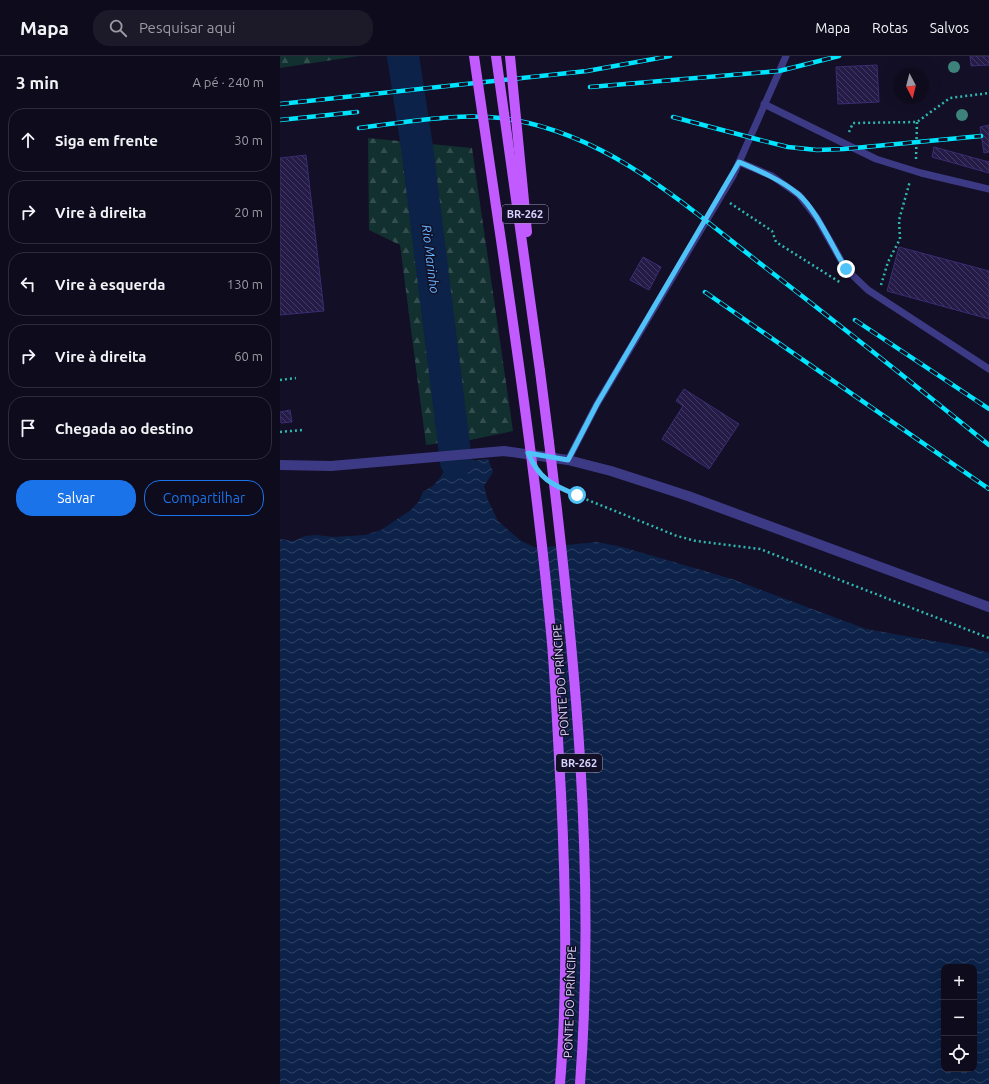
<!DOCTYPE html>
<html lang="pt">
<meta charset="utf-8">
<style>
body{margin:0;font-family:Ubuntu,sans-serif;background:#1c1929;color:#f1f3f6}
.controls{position:absolute;right:12px;bottom:12px;display:grid;overflow:hidden;border-radius:8px;box-shadow:0 4px 16px #0002}
.controls button{width:36px;height:36px;display:grid;place-items:center;padding:0;border:0;border-bottom:1px solid #2e2b3b;background:#0e0b1c;color:#f1f3f6;font:20px sans-serif}
.compass{position:absolute;left:613px;top:12px;width:36px;height:36px;border-radius:50%;background:#0e0b1c;box-shadow:0 4px 16px #0002;rotate:173deg}
.stop{position:absolute;width:12px;height:12px;margin:-9px;border:3px solid #4fc3f7;border-radius:50%;background:#fff}
.stop.end{background:#4fc3f7;border-color:#fff;box-shadow:0 1px 4px #0008}
.list{margin:0;padding:0;list-style:none}
h2{display:flex;justify-content:space-between;align-items:center;height:52px;margin:0;padding:0 16px;font-size:17px}
h2 small{font-size:13px;font-weight:400;color:#9b9ba3}
.list li{display:grid;grid-template-columns:26px 1fr auto;gap:12px;align-items:center;box-sizing:border-box;height:64px;margin:0 8px 8px;padding:0 8px;border:1px solid #2e2b3b;border-radius:16px}
.list b{display:block;font-size:15px;white-space:nowrap}
.list em{font-size:13px;font-style:normal;color:#9b9ba3}
.actions{display:flex;gap:8px;padding:12px 16px}
.actions a{flex:1;padding:9px 0;border:1px solid #1a73e8;border-radius:16px;text-align:center;font-size:14px;color:#1a73e8}
.actions .main{background:#1a73e8;color:#fff}
.icon{flex:none;width:22px;height:22px;fill:none;stroke:currentColor;stroke-width:2;stroke-linecap:round;stroke-linejoin:round}
.map{position:relative;flex:none;width:709px;height:1028px;overflow:hidden}
header{display:flex;align-items:center;gap:24px;box-sizing:border-box;height:56px;padding:0 20px;background:#0e0b1c;border-bottom:1px solid #2e2b3b}
header strong{font-size:19px}
nav{display:flex;gap:22px;margin-inline-start:auto;font-size:14px}
.search{width:280px;height:36px;background:#1c1929;display:flex;align-items:center;gap:10px;box-sizing:border-box;padding:0 14px;border-radius:16px;color:#9b9ba3;font-size:15px}
main{display:flex}
aside{flex:1;background:#0e0b1c}
.map>svg:first-child{display:block}
</style>
<header>
<strong>Mapa</strong>
<div class="search"><svg class="icon" aria-label="search" viewBox="0 0 24 24"><circle cx="10" cy="10" r="6"/><path d="M15 15l6 6"/></svg>Pesquisar aqui</div>
<nav><a>Mapa</a><a>Rotas</a><a>Salvos</a></nav>
</header>
<main>
<aside>
<h2>3 min<small>A pé · 240 m</small></h2>
<ul class="list">
<li><svg class="icon" aria-label="ahead" viewBox="0 0 24 24"><path d="M12 20V5M6 11l6-6 6 6"/></svg><div><b>Siga em frente</b></div><em>30 m</em></li>
<li><svg class="icon" aria-label="right" viewBox="0 0 24 24"><path d="M7 20v-9h11M14 6l5 5-5 5"/></svg><div><b>Vire à direita</b></div><em>20 m</em></li>
<li><svg class="icon" aria-label="left" viewBox="0 0 24 24"><path d="M17 20v-9H6M10 6l-5 5 5 5"/></svg><div><b>Vire à esquerda</b></div><em>130 m</em></li>
<li><svg class="icon" aria-label="right" viewBox="0 0 24 24"><path d="M7 20v-9h11M14 6l5 5-5 5"/></svg><div><b>Vire à direita</b></div><em>60 m</em></li>
<li><svg class="icon" aria-label="arrive" viewBox="0 0 24 24"><path d="M6 21V4h12l-3 4 3 4H6"/></svg><div><b>Chegada ao destino</b></div></li>
</ul>
<div class="actions"><a class="main">Salvar</a><a>Compartilhar</a></div>
</aside>
<div class="map">
<svg width="709" height="1028" viewBox="0 0 709 1028">
<defs>
<pattern id="forest-firs" width="22" height="20" patternUnits="userSpaceOnUse"><rect width="22" height="20" fill="#12302f"/><path d="M5 1l3.5 6h-7zM16 11l3.5 6h-7z" fill="#344d4e"/></pattern>
<pattern id="water-waves" width="16" height="10" patternUnits="userSpaceOnUse"><rect width="16" height="10" fill="#0c2248"/><path d="M0 5q4-4 8 0t8 0" fill="none" stroke="#2f4163"/></pattern>
<pattern id="building-back-hatch" width="6" height="6" patternUnits="userSpaceOnUse"><rect width="6" height="6" fill="#241b47"/><path d="M-1 5l2 2M0 0l6 6M5-1l2 2" fill="none" stroke="#433b63"/></pattern>
</defs>
<rect width="100%" height="100%" fill="#130f26"/>
<g fill="url(#forest-firs)">
<polygon points="0,0 79,0 0,12"/>
<polygon points="88,82 192,92 233,375 190,384 146,389 120,189 89,174"/>
</g>
<path fill="url(#water-waves)" fill-rule="evenodd" d="M208,403L213,416L204,430L207,442L218,465L241,485L254,491H266L317,486L342,491L452,523L586,573L693,592L709,597V1028H0V483L14,485L25,480L37,479L53,481L85,479L101,474L131,454L139,445L143,436L154,429L162,419L168,407ZM664,911H694V1013H664Z"/>
<g fill="none" stroke-linecap="round" stroke-linejoin="round">
<polyline stroke="#0c2248" stroke-width="32" points="123,0 137,91 176,406"/>
</g>
<g fill="url(#building-back-hatch)" stroke="#3b2d73">
<polygon points="690,0 709,0 709,9 691,10"/>
<polygon points="597,9 599,46 558,48 556,11"/>
<polygon points="709,69 709,96 704,97 700,71"/>
<polygon points="654,91 709,106 709,117 652,101"/>
<polygon points="26,99 44,255 0,259 0,102"/>
<polygon points="619,191 709,215 709,263 607,235"/>
<polygon points="363,201 381,211 369,234 350,224"/>
<polygon points="404,333 459,368 429,413 382,383 403,350 396,345"/>
<polygon points="10,354 12,366 1,367 0,356"/>
</g>
<g fill="none" stroke-linecap="round" stroke-linejoin="round">
<g stroke="#2fb8b0" stroke-width="2.5" stroke-dasharray="2 3" stroke-linecap="butt">
<polyline points="569,76 573,67 637,66 670,42 709,37"/>
<polyline points="636,103 637,66"/>
<polyline points="450,147 492,175 496,186 561,227"/>
<polyline points="601,229 608,206 620,183 619,164 630,125"/>
<polyline points="0,324 16,322"/>
<polyline points="0,376 22,374"/>
<polyline points="288,436 397,480 416,485 480,493 709,582"/>
</g>
<g stroke="#3d3a85" stroke-width="7">
<polyline points="484,48 596,103 641,117 709,133"/>
<polyline points="459,106 492,120 519,139 537,162 566,213 588,234 709,313"/>
<polyline points="288,404 317,348 453,120 506,0"/>
</g>
<polyline stroke="#3d3a85" stroke-width="10" points="0,409 51,410 224,395 288,404 331,415 408,440 709,551"/>
<polyline stroke="#c25bff" stroke-width="10" points="260,315 269,386"/>
<g stroke="#00e5ff" stroke-width="4.5">
<g id="rail">
<polyline points="310,31 499,15 559,0"/>
<polyline points="0,48 307,15 390,0"/>
<polyline points="393,61 480,84 508,91 537,94 564,93 701,80"/>
<polyline points="0,64 77,56"/>
<path d="M79,72C130,66 182,55 234,64C334,82 408,152 486,212C561,270 635,329 709,389"/>
<polyline points="425,236 709,433"/>
<polyline points="575,264 709,353"/>
</g>
</g>
<use href="#rail" stroke="#130f26" stroke-width="3" stroke-dasharray="9" stroke-linecap="butt"/>
<g stroke="#c25bff" stroke-width="10">
<path d="M194,0C222,195 254,391 272,587C276,637 278,687 281,737C286,834 288,931 280,1028"/>
<polyline points="216,0 260,315"/>
<polyline points="230,0 247,176"/>
<path d="M269,386C295,598 316,814 300,1028"/>
</g>
</g>
<g fill="#3d827b">
<circle cx="674" cy="11" r="6"/>
<circle cx="682" cy="59" r="6"/>
</g>
<g fill="none" stroke-linecap="round" stroke-linejoin="round">
<path stroke="#4fc3f7" stroke-width="5" d="M297,439C272,429 259,423 248,397L288,404L317,348L459,106C480,115 501,124 518,138C536,153 553,192 566,213"/>
</g>
<g text-anchor="middle" stroke-width="3" stroke-linejoin="round" paint-order="stroke">
<g fill="#130f26" stroke="#9e99be" stroke-width="1">
<rect x="222" y="149" width="46" height="18" rx="3"/>
<rect x="276" y="698" width="46" height="18" rx="3"/>
</g>
<g font-size="11" font-weight="bold" fill="#d9d4ff">
<text x="245" y="162">BR-262</text>
<text x="299" y="711">BR-262</text>
</g>
<g font-size="12" fill="#d9d4ff" stroke="#130f26">
<text transform="translate(281 624) rotate(-94)" y="4">PONTE DO PRÍNCIPE</text>
<text transform="translate(290 946) rotate(-88)" y="4">PONTE DO PRÍNCIPE</text>
</g>
<g font-size="13" font-style="italic" fill="#62b6ff" stroke="#130f26">
<text transform="translate(151 203) rotate(83)" y="5">Rio Marinho</text>
</g>
</g>
</svg>
<div class="controls">
<button>+</button>
<button>−</button>
<button><svg class="icon" aria-label="locate" viewBox="0 0 24 24"><circle cx="12" cy="12" r="6"/><path d="M12 2v4M12 18v4M2 12h4M18 12h4"/></svg></button>
</div>
<svg class="compass" viewBox="-18 -18 36 36"><path d="M0-13l5 13h-10z" fill="#e53935"/><path d="M0 13l5-13h-10z" fill="#9b9ba3"/></svg>
<div class="stop" style="left:297px;top:439px"></div>
<div class="stop end" style="left:566px;top:213px"></div>
</div>
</main>
